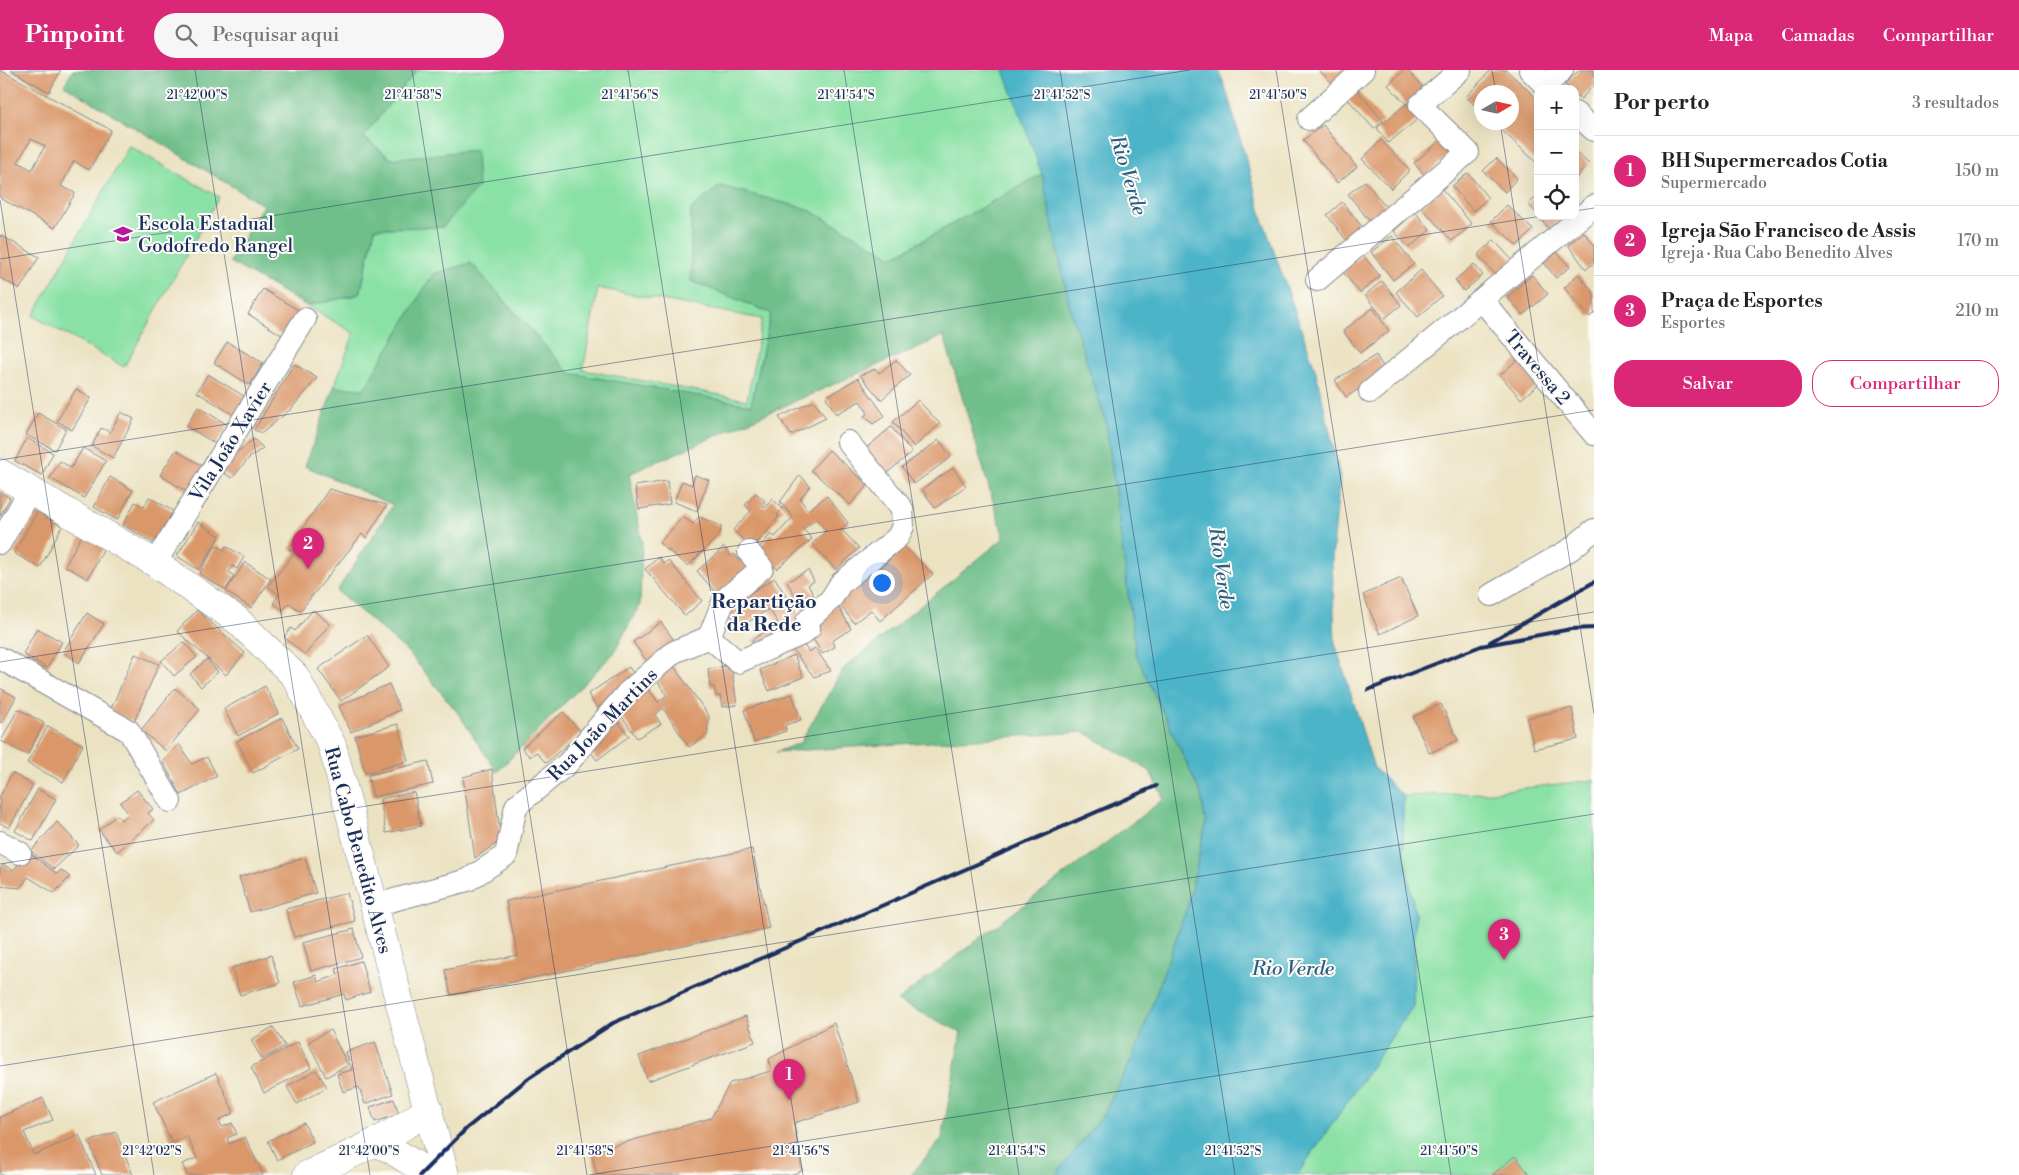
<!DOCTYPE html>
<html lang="pt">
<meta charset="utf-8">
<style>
body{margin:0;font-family:"Libre Bodoni",serif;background:#f6f6f6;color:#222}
.controls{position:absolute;right:15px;top:15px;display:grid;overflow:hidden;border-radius:10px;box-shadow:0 5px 20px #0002}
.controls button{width:45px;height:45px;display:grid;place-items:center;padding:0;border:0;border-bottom:1px solid #e0e0e0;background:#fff;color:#222;font:25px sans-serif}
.compass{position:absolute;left:1474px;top:15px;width:45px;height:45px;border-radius:50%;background:#fff;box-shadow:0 5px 20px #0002;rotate:81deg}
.you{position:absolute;left:881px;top:512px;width:18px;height:18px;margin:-12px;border:4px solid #fff;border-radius:50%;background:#1a73e8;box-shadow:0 0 0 8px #1a73e833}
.badge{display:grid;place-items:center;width:32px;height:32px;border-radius:50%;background:#db2777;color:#fff;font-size:16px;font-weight:700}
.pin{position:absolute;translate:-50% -41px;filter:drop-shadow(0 1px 2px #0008)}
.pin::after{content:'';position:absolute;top:26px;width:18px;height:15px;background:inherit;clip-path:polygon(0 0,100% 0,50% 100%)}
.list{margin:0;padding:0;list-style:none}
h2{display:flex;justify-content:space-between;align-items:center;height:65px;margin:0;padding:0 20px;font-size:21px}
h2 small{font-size:16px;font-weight:400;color:#767676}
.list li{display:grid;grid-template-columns:32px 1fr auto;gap:15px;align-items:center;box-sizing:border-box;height:70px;padding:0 20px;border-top:1px solid #e0e0e0}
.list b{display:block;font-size:19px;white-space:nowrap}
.list p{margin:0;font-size:16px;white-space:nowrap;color:#767676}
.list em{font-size:16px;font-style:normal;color:#767676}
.actions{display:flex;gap:10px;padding:15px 20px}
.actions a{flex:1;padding:11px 0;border:1px solid #db2777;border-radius:20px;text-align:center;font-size:18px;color:#db2777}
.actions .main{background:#db2777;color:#fff}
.icon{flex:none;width:28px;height:28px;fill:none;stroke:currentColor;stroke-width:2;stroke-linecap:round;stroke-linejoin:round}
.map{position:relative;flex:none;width:1594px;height:1105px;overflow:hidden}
header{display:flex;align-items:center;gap:30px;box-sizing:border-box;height:70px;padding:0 25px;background:#db2777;color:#fff}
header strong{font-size:24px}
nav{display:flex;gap:28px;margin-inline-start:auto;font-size:18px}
.search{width:350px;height:45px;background:#f6f6f6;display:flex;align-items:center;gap:12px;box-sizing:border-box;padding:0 18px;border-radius:28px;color:#767676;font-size:19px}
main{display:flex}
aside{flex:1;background:#fff}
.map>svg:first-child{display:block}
</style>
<header>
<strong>Pinpoint</strong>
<div class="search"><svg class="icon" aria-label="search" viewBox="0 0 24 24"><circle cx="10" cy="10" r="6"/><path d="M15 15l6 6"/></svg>Pesquisar aqui</div>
<nav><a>Mapa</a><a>Camadas</a><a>Compartilhar</a></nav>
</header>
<main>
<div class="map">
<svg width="1594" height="1105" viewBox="0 0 1594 1105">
<rect width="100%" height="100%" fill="#fdfcf7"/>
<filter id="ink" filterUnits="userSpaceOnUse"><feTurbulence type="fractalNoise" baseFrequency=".02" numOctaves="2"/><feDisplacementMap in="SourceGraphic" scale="10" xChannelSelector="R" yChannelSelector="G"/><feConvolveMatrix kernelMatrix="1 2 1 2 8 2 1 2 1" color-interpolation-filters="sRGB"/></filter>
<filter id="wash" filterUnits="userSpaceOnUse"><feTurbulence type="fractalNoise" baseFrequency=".0096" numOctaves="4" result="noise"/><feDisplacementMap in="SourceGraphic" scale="20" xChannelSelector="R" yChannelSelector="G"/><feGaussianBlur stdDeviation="1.12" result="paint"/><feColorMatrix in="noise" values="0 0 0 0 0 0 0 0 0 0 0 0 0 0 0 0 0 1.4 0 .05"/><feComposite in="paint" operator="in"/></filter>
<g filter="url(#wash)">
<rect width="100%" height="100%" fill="#ebe2c1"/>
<g fill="#8ae1a5" stroke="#528882" fill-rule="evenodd">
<path d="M417,0H1004L1042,104L893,187L807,139L720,116L691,139L692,211L771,243L751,335L569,303L471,193L433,204L364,320L334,317L354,263L307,236L360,224L375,158L443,157L476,80L391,89L363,66ZM598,218L762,249L747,330L583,300Z"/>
<polygon points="129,76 219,127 124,297 33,246"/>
<polygon points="1594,710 1594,1105 1297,1105 1413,936 1415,843 1403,778 1403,726 1482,723"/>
</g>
<g fill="#6fbf8a" stroke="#457774">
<polygon points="73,0 417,0 363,67 391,89 476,80 478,117 443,157 375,158 360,224 307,236 230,192 263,135 64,15"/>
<polygon points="1042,104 1070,239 1106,352 1136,584 1201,724 1206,754 1188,835 1135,983 1104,1044 1056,1105 911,1105 942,1068 961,962 897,931 1164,729 1150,701 1084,662 776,682 800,673 843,599 1004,468 944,266 629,404 642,471 640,534 614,583 497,702 458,643 408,582 337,521 393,435 305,396 334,317 364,319 433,204 471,193 569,303 751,335 771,243 691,211 691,139 720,116 807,139 893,187"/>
</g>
<polygon fill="#4bb4c8" stroke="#337293" points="1004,0 1219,0 1228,26 1264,153 1315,298 1340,406 1332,489 1335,573 1374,698 1403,726 1403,778 1415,843 1413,936 1297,1105 1056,1105 1104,1044 1135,983 1188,835 1206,754 1201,724 1136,584 1106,352 1070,239 1042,104"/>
<g id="blocks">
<g fill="#da986b" fill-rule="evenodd">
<path d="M0,0L111,60L89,100L74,91L61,116L75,123L55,158L0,128ZM31,69L45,76L32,100L18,92Z"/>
<polygon points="11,0 61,0 49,22"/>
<polygon points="1319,0 1351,0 1335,16"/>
<polygon points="1404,0 1407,0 1424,18 1406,34 1388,15"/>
<polygon points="1491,0 1506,0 1538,29 1538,94 1493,52 1512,52 1512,22 1482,22 1482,42 1466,27"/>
<polygon points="1579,0 1594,0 1594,15 1581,29 1575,24 1575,19 1570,19 1565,14"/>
<polygon points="1356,19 1383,51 1374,59 1346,27"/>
<polygon points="1406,34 1418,49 1388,73 1377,58"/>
<polygon points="1323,55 1357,97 1337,113 1303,70"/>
<polygon points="1381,70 1410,100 1391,119 1362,89"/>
<polygon points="1440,70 1451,83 1425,106 1414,93"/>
<polygon points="1575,82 1589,94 1575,109"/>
<polygon points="1496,88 1517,108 1505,122 1483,101"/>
<polygon points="1468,103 1488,128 1473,141 1452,116"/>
<polygon points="1365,111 1388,140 1371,153 1348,124"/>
<polygon points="1442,119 1472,154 1452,171 1421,137"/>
<polygon points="1538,126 1538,145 1528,134"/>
<polygon points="1342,132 1363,158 1347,171 1327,145"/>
<polygon points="1507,135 1533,160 1517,176 1491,151"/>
<polygon points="1415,142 1430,160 1409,178 1394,161"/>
<polygon points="1538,146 1564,146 1549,159"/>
<polygon points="1584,162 1594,175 1594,193 1586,199 1568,175"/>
<polygon points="0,165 39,187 20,219 0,208"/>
<polygon points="1392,166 1414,194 1393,210 1371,182"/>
<polygon points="1494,170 1512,190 1496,205 1478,185"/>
<polygon points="1557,182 1570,197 1556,208 1544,193"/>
<polygon points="1363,185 1380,206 1360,223 1343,202"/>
<polygon points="1474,194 1483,205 1464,221 1455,210"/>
<polygon points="1421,200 1442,226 1418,247 1396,222"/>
<polygon points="1578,204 1594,223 1594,243 1590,247 1564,218"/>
<polygon points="1532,205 1548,224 1523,245 1507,227"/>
<polygon points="1382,211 1401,235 1384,249 1365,225"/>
<polygon points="263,219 303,243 288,269 248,244"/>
<polygon points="1373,238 1389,261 1360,283 1343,261"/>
<polygon points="227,272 263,293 250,315 214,293"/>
<polygon points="1376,285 1386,302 1346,327 1335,310"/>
<polygon points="1522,286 1543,310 1521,329 1500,305"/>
<polygon points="896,290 910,305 881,330 860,305 876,299 879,303"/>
<polygon points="294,294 317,308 291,339 262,363 254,360"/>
<polygon points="208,304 247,328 235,346 197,322"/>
<polygon points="858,308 885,346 873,354 864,346 868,343 860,331 836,344 826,327"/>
<polygon points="76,319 91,328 72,360 57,351"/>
<polygon points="918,330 940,354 914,377 893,352"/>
<polygon points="814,331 826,348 791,365 779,347"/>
<polygon points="198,337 228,355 216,374 186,356"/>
<polygon points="121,342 134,349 113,388 92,376 101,358 110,362"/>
<polygon points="38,343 66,359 55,380 26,365"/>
<polygon points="891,357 912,382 886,404 865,379"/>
<polygon points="27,368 53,383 42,405 15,391"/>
<polygon points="254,369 263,378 250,387 232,408 224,403 236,383"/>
<polygon points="939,370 951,387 914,414 902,397"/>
<polygon points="83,378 106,391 84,428 50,408 60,391 71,398"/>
<polygon points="176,380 204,397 189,423 160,405"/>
<polygon points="829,380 868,415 850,435 811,400"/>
<polygon points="953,398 966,416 935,438 922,419"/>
<polygon points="695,405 709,410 697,441 674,432 682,411 692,415"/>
<polygon points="800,405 810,416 800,429 808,440 827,426 848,453 841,459 859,478 836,500 812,474 826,461 816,449 803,459 812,469 777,499 756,481 771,464 775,467 793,447 780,432"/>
<polygon points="110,407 133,420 117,450 94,437"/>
<polygon points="667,411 670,434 639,439 635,416"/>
<polygon points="329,419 387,435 366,468 362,464 300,541 289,533 283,540 273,533 279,525 268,516 295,482 289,479"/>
<polygon points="0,422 10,428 0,446"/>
<polygon points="756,423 765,431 762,435 765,438 772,429 783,439 777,445 779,447 753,478 733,460 751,441 745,435"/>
<polygon points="149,427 178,444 159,476 123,455 135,432 144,437"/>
<polygon points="37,442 62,456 40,498 14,483"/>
<polygon points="683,447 693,454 699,447 721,456 720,464 688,496 659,473"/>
<polygon points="198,452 220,466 199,500 177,486"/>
<polygon points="82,465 104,478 88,509 65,496"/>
<polygon points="216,475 224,480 226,476 244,487 237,499 233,496 229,502 234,506 226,520 199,504"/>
<polygon points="903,475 933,504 880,551 871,540 854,553 836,530 868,503 872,508"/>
<polygon points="724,477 731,486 734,484 740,491 745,486 752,494 717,524 697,501"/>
<polygon points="659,487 664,494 668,490 702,531 685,546 645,499"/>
<polygon points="245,492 271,509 251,538 226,521"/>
<polygon points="808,500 814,511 808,515 818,533 804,541 787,512"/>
<polygon points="775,508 801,551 757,579 752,570 778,553 769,539 739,558 726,538"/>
<polygon points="1401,508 1418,546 1380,564 1363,525"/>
<polygon points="837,534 851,559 832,571 835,577 822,584 812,567 812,555"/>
<polygon points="197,540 245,583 226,605 177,561"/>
<polygon points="313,540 330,554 305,585 284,567 291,558 295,561"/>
<polygon points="87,543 104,554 79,593 63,582"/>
<polygon points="661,552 676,573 648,593 633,572"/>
<polygon points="37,558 62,572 47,598 23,584"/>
<polygon points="367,565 389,597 341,631 318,599"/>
<polygon points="184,572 197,587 174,606 161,591"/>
<polygon points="801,572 809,582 815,578 831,601 814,607 792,579"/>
<polygon points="135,584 159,594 134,652 110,641"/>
<polygon points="794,585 803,607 769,621 760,600"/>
<polygon points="207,589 218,602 201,617 190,604"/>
<polygon points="671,592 709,646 707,665 689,677 663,638 655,645 661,654 637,668 618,641 648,618 658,632 667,625 653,605"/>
<polygon points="731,595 737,635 722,637 720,626 716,626 714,617 710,617 708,599"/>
<polygon points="629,597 638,611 597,638 588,624"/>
<polygon points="389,614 400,640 351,662 339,636"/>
<polygon points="265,616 279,643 238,666 224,639"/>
<polygon points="0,618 16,627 2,653 0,652"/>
<polygon points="175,618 200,639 166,681 141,660"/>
<polygon points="792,624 801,650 785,655 786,661 754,672 744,640"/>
<polygon points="1441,634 1458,670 1429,683 1413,647"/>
<polygon points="1572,638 1578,669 1534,679 1527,648"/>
<polygon points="18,639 44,653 27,685 1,671"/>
<polygon points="563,642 581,662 546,693 536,682 530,687 522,678"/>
<polygon points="282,648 298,679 253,703 237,671"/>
<polygon points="619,653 629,666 597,690 587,677"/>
<polygon points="398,654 408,691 365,703 355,666"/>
<polygon points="48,656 83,675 63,712 27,693"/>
<polygon points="179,674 192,694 207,687 217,706 181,725 163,692"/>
<polygon points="428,691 433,714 373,727 368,705"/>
<polygon points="492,699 501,770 475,788 463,707"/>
<polygon points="12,703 33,715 9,758 0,753 0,726"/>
<polygon points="38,719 56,729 33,771 15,761"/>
<polygon points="137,720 153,739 148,743 154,750 117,782 99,760 117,745 121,750 129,744 120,733"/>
<polygon points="414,722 421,756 386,763 380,729"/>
<polygon points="57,752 79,775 54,799 31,781"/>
<polygon points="752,779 769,858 451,925 445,900 518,885 506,831"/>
<polygon points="30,783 57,804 61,800 70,807 54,823 28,807 20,818 0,816 0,799 3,795 13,800"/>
<polygon points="305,788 316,823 250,842 239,807"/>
<polygon points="347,823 355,851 294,867 286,839"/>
<polygon points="354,859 361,887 311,901 303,872"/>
<polygon points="271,885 280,913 240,925 232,898"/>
<polygon points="361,891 370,922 346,930 344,924 302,936 294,912 316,905 318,912 338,905 336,899"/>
<polygon points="746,946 755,972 648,1011 639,986"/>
<polygon points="834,953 859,1032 794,1053 802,1101 789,1105 597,1105 591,1082 711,1048 730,1013 771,1001 769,989"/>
<polygon points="273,957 285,976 262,989 251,970"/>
<polygon points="330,960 348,995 326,1007 308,972"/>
<polygon points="298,972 311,998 264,1023 251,997"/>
<polygon points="375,972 393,1024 365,1034 359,1017 343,1022 337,1004 352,1000 346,982"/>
<polygon points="316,1000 327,1017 297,1034 287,1017"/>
<polygon points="216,1003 234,1043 219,1050 222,1057 232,1053 237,1064 227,1068 229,1074 245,1067 263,1105 187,1105 182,1094 197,1088 187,1066 172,1073 153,1032"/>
<polygon points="43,1028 53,1050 24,1062 34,1085 79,1065 96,1105 0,1105 0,1047"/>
<polygon points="394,1029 399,1044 375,1052 370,1037"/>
<polygon points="304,1053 313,1072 277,1090 268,1071"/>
<polygon points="116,1062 133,1105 102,1105 89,1072"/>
<polygon points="1515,1086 1530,1105 1492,1105"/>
</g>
</g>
</g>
<g filter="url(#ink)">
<use href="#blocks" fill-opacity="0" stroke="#838890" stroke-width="1"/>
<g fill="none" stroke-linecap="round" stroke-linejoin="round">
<g stroke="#838890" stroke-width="24">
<g id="minor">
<polyline points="1530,0 1549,19"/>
<polyline points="1546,16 1562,0"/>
<polyline points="1575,43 1594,60"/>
<polyline points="1309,49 1363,0"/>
<polyline points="1317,210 1468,82 1420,35 1460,0"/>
<polyline points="1482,230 1594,364"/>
<polyline points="1370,322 1594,136"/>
<polyline points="0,473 30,420"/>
<polyline points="155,493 305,249"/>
<polyline points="1491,525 1571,479 1594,460"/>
<polyline points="709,567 738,592 802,564 809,558 807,551 831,529 841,513 898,467 903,456 902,439 848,372"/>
<polyline points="0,588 129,661 170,731"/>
<polyline points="0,772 20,783"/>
<polyline points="375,835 468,810 506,785 516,736 568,693 627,623 674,582 709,567 724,530 762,498 749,482"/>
</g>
</g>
<g stroke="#838890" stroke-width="29">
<g id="major">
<polyline points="0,403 155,493 237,550 295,606 332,675 445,1105"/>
<polyline points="374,1073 389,1078 431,1105"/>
<path d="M307,1105C349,1085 392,1067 429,1039"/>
</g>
</g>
<use href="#minor" stroke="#fff" stroke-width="22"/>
<use href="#major" stroke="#fff" stroke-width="28"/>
<g stroke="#1b2f5e" stroke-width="4">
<polyline points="1490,572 1594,512"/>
<polyline points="1368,620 1481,576 1571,559 1594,558"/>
<polyline points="420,1105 467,1058 530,1007 613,953 1156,716"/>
</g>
</g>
</g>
<path fill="none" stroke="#1b2f5e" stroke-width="1" stroke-opacity="0.45" d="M195,0L370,1105M412,0L587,1105M628,0L803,1105M844,0L1019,1105M1060,0L1235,1105M1276,0L1451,1105M1492,0L1496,22M1500,52L1594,644M0,130L154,1105M1575,141L1594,138M0,189L1190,0M0,390L1542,146M0,592L1594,340M0,794L1594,542M0,996L1594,744M589,1105L1594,946"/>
<defs>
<g id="university-bare" transform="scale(1.5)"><path d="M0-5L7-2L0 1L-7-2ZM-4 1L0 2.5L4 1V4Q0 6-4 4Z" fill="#b5179e" stroke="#fdfcf7" stroke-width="2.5" paint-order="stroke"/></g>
</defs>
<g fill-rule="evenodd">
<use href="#university-bare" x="123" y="164"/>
</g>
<g text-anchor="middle" stroke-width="4" stroke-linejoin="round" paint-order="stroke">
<g font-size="19" fill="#1b2f5e" stroke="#fdfcf7" text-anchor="start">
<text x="138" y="160">Escola Estadual<tspan x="138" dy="22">Godofredo Rangel</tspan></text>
</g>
<g font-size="19" fill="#1b2f5e" stroke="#fdfcf7">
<text transform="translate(1538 297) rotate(50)" y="7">Travessa 2</text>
<text transform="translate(230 371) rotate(-58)" y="7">Vila João Xavier</text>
<text transform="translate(602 654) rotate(-46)" y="7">Rua João Martins</text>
<text transform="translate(359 780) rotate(75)" y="7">Rua Cabo Benedito Alves</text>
</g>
<g font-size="20" font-style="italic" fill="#2c5e83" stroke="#fdfcf7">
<text transform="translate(1129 105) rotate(73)" y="7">Rio Verde</text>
<text transform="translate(1222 498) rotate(82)" y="7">Rio Verde</text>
<text x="1293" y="905">Rio Verde</text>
</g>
<g font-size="20" font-weight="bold" fill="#1b2f5e" stroke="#fdfcf7">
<text x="764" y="538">Repartição<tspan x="764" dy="23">da Rede</tspan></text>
</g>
</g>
<g font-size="12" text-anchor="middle" fill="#1b2f5e" stroke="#fdfcf7" stroke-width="4" stroke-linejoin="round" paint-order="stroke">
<text x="197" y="29">21°42'00"S</text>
<text x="413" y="29">21°41'58"S</text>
<text x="630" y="29">21°41'56"S</text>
<text x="846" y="29">21°41'54"S</text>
<text x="1062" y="29">21°41'52"S</text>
<text x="1278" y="29">21°41'50"S</text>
<text x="152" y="1085">21°42'02"S</text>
<text x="369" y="1085">21°42'00"S</text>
<text x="585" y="1085">21°41'58"S</text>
<text x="801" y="1085">21°41'56"S</text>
<text x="1017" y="1085">21°41'54"S</text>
<text x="1233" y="1085">21°41'52"S</text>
<text x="1449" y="1085">21°41'50"S</text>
</g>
</svg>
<div class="controls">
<button>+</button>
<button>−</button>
<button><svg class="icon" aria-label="locate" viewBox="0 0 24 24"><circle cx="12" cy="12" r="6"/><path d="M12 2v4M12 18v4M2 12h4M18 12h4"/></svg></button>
</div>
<svg class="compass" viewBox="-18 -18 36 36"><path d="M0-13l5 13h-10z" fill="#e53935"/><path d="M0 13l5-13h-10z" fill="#767676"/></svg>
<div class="you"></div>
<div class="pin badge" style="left:789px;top:1030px">1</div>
<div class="pin badge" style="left:308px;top:499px">2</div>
<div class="pin badge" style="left:1504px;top:890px">3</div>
</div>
<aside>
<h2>Por perto<small>3 resultados</small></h2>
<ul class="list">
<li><span class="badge">1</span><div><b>BH Supermercados Cotia</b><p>Supermercado</p></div><em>150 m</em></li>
<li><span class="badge">2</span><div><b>Igreja São Francisco de Assis</b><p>Igreja · Rua Cabo Benedito Alves</p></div><em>170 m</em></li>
<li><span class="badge">3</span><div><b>Praça de Esportes</b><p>Esportes</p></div><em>210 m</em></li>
</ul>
<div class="actions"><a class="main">Salvar</a><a>Compartilhar</a></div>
</aside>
</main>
